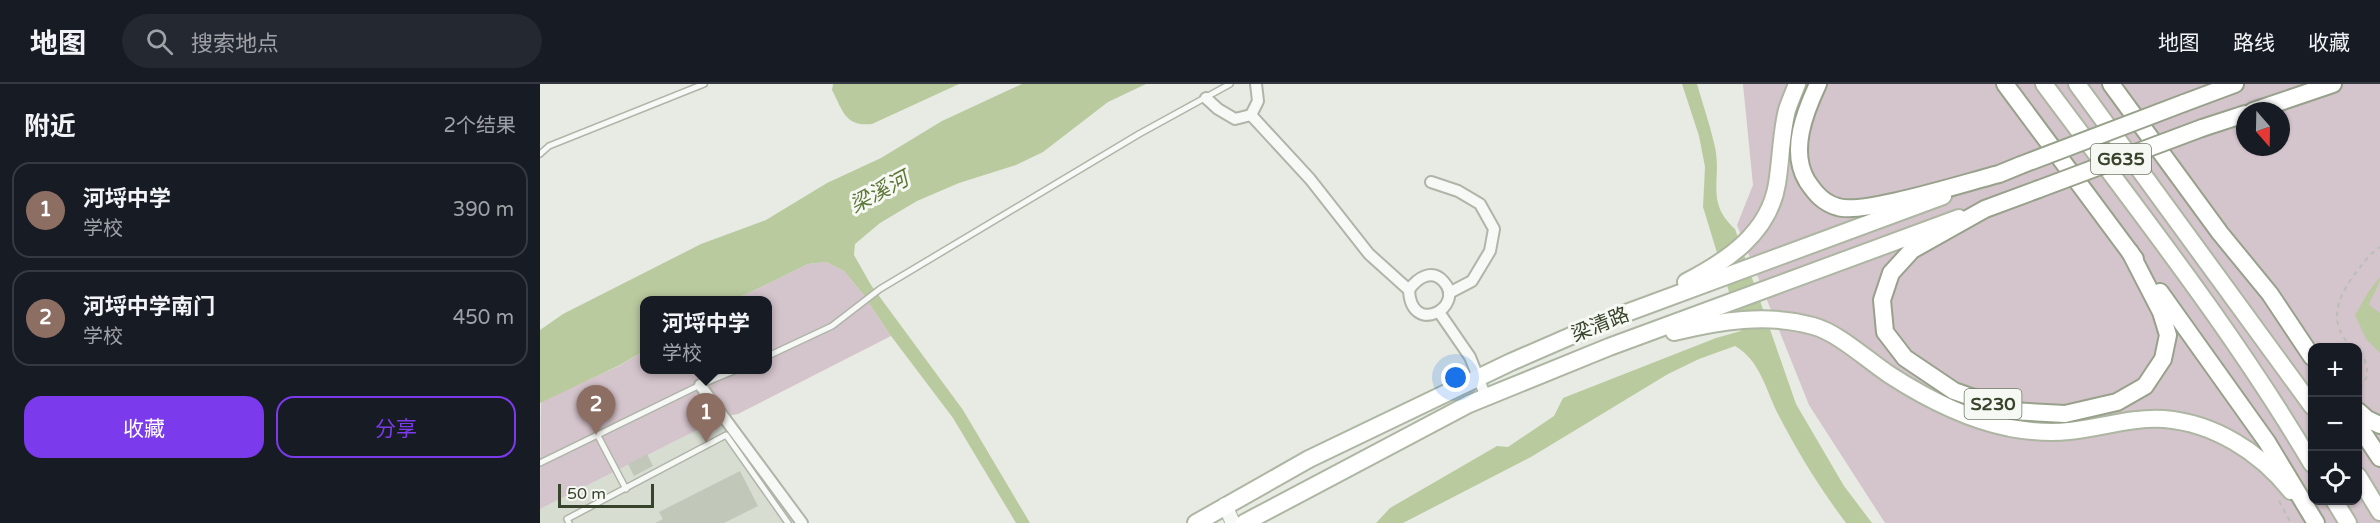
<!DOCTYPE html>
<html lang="zh">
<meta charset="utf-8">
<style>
body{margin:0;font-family:"Varela Round","Noto Sans SC",sans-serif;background:#242831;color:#f1f3f6}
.controls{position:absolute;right:18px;bottom:18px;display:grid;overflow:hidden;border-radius:12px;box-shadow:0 2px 4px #0004}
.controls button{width:54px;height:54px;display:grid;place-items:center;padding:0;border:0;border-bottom:2px solid #363941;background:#171b24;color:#f1f3f6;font:30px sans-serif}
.compass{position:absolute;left:1696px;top:18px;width:54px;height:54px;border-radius:50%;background:#171b24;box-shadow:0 2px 4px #0004;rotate:160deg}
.scale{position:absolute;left:18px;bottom:15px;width:96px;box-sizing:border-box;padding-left:6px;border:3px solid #37432b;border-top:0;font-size:16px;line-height:21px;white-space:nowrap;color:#37432b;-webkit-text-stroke:4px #f6f8f3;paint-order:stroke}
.you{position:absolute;left:916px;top:294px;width:21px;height:21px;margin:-15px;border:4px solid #fff;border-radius:50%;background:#1a73e8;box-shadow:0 0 0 9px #1a73e833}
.badge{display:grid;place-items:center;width:39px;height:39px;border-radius:50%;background:#7c3aed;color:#fff;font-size:20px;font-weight:700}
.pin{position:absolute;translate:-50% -50px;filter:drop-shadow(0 2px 3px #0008)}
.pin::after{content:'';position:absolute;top:32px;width:21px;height:18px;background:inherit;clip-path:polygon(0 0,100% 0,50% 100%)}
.popup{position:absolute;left:100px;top:212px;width:132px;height:78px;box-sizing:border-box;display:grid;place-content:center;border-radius:12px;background:#171b24;filter:drop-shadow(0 2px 4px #0005);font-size:20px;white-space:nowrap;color:#9ea1a6}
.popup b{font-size:22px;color:#f1f3f6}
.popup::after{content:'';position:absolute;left:50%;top:100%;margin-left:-12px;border:12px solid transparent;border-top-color:#171b24}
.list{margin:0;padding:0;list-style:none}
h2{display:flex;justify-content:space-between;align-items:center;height:78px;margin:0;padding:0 24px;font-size:26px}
h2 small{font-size:20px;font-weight:400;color:#9ea1a6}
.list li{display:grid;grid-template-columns:39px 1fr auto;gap:18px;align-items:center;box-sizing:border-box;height:96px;margin:0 12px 12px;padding:0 12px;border:2px solid #363941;border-radius:18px}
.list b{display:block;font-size:22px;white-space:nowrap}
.list p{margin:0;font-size:20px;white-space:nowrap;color:#9ea1a6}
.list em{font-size:20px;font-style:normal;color:#9ea1a6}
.actions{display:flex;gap:12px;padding:18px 24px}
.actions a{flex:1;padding:14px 0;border:2px solid #7c3aed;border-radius:18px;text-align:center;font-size:21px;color:#7c3aed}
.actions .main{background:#7c3aed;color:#fff}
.icon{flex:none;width:33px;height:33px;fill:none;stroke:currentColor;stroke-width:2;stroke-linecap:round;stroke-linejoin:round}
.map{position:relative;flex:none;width:1840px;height:439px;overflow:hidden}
header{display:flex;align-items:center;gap:36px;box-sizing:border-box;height:84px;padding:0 30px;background:#171b24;border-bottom:2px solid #363941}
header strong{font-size:28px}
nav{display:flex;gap:33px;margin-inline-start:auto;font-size:21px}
.search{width:420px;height:54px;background:#242831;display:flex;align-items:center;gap:15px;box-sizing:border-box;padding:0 21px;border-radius:33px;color:#9ea1a6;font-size:22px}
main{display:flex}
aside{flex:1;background:#171b24}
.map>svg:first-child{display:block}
</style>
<header>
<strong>地图</strong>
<div class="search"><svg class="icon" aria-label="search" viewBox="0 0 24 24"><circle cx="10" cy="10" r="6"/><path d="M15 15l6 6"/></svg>搜索地点</div>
<nav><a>地图</a><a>路线</a><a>收藏</a></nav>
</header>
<main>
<aside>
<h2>附近<small>2个结果</small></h2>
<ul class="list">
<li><span class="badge" style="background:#8d6e63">1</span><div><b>河埒中学</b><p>学校</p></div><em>390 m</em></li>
<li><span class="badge" style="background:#8d6e63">2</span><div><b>河埒中学南门</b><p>学校</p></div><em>450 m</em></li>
</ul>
<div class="actions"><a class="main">收藏</a><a>分享</a></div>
</aside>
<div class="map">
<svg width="1840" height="439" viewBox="0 0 1840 439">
<rect width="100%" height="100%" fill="#e7ebe3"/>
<polygon fill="#d7ddd1" points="183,333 257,439 0,439 0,425"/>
<g fill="#d4c4cb" fill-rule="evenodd">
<path d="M1203,0H1840V439H1345L1269,321L1197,141L1213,101ZM1705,27H1741V63H1705ZM1772,264H1818V416H1772Z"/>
<polygon points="286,178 304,187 323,210 351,252 198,330 183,333 0,425 1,317 79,282 104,267 104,286 228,286 228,216 194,216 268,180"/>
</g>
<g fill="#baca9f">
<path d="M293,0H419L332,40C305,43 303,27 292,6Z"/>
<polygon points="482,0 606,0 568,18 503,68 476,81 419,99 377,117 340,139 315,160 314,171 331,201 423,326 490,439 476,439 413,334 351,252 323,210 304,187 286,178 268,180 194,216 104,216 104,267 80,281 0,319 0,246 23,230 161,160 226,136 287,99 341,74 402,37"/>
<path d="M1142,0H1157C1163,21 1170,41 1175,63C1182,96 1165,118 1195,145L1256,320L1304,402L1332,439H1306C1281,406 1258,369 1239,332C1226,307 1221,277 1195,262L1159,275L1128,290L991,373L863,439H836L850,424L957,362L968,363L1014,332L1023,314L1176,254L1201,247L1163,123L1165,83L1159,52Z"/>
<path d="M1840,193C1840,202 1832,211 1829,221L1840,229V269L1826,255L1815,231L1829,207Z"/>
</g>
<g fill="#c1c8ba">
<polygon points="107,370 113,382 94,392 88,380"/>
<polygon points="200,387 218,422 184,439 115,439 123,435 119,428"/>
</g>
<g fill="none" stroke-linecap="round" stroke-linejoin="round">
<g stroke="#afb5a8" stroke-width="8">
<g id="service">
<polyline points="0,70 9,62 164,0"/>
<polyline points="228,272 292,242 340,205 599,50 690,0"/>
<polyline points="57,350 86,405"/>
<polyline points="0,379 160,301 196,286"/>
<polyline points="29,439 27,435 186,351 248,439"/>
</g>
</g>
<g stroke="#afb5a8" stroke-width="14">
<g id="minor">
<path d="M716,0L718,17L711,31L770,95L829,170L869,206C871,253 926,223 904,198C892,184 877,194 869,206"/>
<polyline points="666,14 678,25 695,35 711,31"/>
<polyline points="891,98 918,107 940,120 954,145 950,167 932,197 909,209"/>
<polyline points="899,228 930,273 946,313"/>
<polyline points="160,301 262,439"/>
</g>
</g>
<g stroke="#afb5a8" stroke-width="16">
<polyline id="tertiary" points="685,421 693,439"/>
</g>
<g stroke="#adb6a2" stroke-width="20">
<g id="primary">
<path d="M1504,0C1596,124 1693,246 1772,380"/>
<polyline points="1537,0 1772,322"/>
<path d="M1146,198C1187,177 1229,149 1237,100C1241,76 1241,50 1247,26C1250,17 1254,8 1257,0"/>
<path d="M1134,248C1179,237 1227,229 1273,242C1299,249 1327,276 1350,291C1387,315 1426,335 1470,344C1487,347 1511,349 1529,347C1560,344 1592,333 1624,335C1674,339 1720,368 1751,407"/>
<polyline points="1818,392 1840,428"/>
<polyline points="1794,416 1808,439"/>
<polyline points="656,439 769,375 971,278 1070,235 1403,112"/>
<polyline points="704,439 929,320 1069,263 1419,134"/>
</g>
</g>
<g stroke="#97a18b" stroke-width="20">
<g id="trunk">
<path d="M1278,0C1265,28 1249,67 1267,97C1275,109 1283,119 1298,123C1324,131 1427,98 1459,90L1481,81"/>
<polyline points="1465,0 1595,175"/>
<polyline points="1571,0 1680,149 1730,210 1772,273"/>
<polyline points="1644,19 1695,0"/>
<polyline points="1713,27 1793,0"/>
<polyline points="1662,44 1705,30"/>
<polyline points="1499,105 1445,125 1372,166 1351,189 1342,216 1345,248 1365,274 1414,307 1471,327 1525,330 1577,318 1605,302 1623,275 1628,251 1621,228 1590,168"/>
<polyline points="1620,208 1727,358 1776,439"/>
<polyline points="1818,327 1827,335 1840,341"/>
<polyline points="1818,341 1840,374"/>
</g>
</g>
<g stroke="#babfb5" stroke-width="2" stroke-dasharray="4.5 4.5" stroke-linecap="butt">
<path d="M1812,264C1788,239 1796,216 1814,191C1822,181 1829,170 1840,163"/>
<polyline points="1818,269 1825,276 1828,291 1818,307"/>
<polyline points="1739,417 1751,439"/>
</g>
<use href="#service" stroke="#f7f9f6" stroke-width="5"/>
<use href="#minor" stroke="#f7f9f6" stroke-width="10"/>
<use href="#tertiary" stroke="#f7f9f6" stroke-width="14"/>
<use href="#primary" stroke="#fff" stroke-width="16"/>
<use href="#trunk" stroke="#fff" stroke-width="16"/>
<g stroke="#97a18b" stroke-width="20" stroke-linecap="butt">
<g id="trunk-bridge">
<polyline points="1481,81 1644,19"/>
<polyline points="1499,105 1662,44"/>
</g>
</g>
<use href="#trunk-bridge" stroke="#fff" stroke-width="16"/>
</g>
<g text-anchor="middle" stroke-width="6" stroke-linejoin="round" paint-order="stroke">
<g fill="#f6f8f3" stroke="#707967" stroke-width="1.5">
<rect x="1551" y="60" width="60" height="30" rx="4.5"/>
<rect x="1424.5" y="305" width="57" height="30" rx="4.5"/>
</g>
<g font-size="18" font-weight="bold" fill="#37432b">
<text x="1581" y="81">G635</text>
<text x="1453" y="326">S230</text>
</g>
<g font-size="20" fill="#37432b" stroke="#f6f8f3">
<text transform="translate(1060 240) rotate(-22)" y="7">梁清路</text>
</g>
<g font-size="21" font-style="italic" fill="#5c7636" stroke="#f6f8f3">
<text transform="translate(339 108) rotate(-28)" y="7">梁溪河</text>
</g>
</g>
</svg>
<div class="controls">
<button>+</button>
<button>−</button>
<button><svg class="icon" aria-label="locate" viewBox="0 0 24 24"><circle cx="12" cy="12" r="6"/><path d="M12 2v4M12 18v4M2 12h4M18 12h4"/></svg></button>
</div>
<svg class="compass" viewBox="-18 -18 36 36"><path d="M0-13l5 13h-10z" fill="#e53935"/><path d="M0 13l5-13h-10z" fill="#9ea1a6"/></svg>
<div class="scale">50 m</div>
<div class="you"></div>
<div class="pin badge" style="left:166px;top:359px;background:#8d6e63">1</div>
<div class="popup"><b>河埒中学</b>学校</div>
<div class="pin badge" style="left:56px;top:351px;background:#8d6e63">2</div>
</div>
</main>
